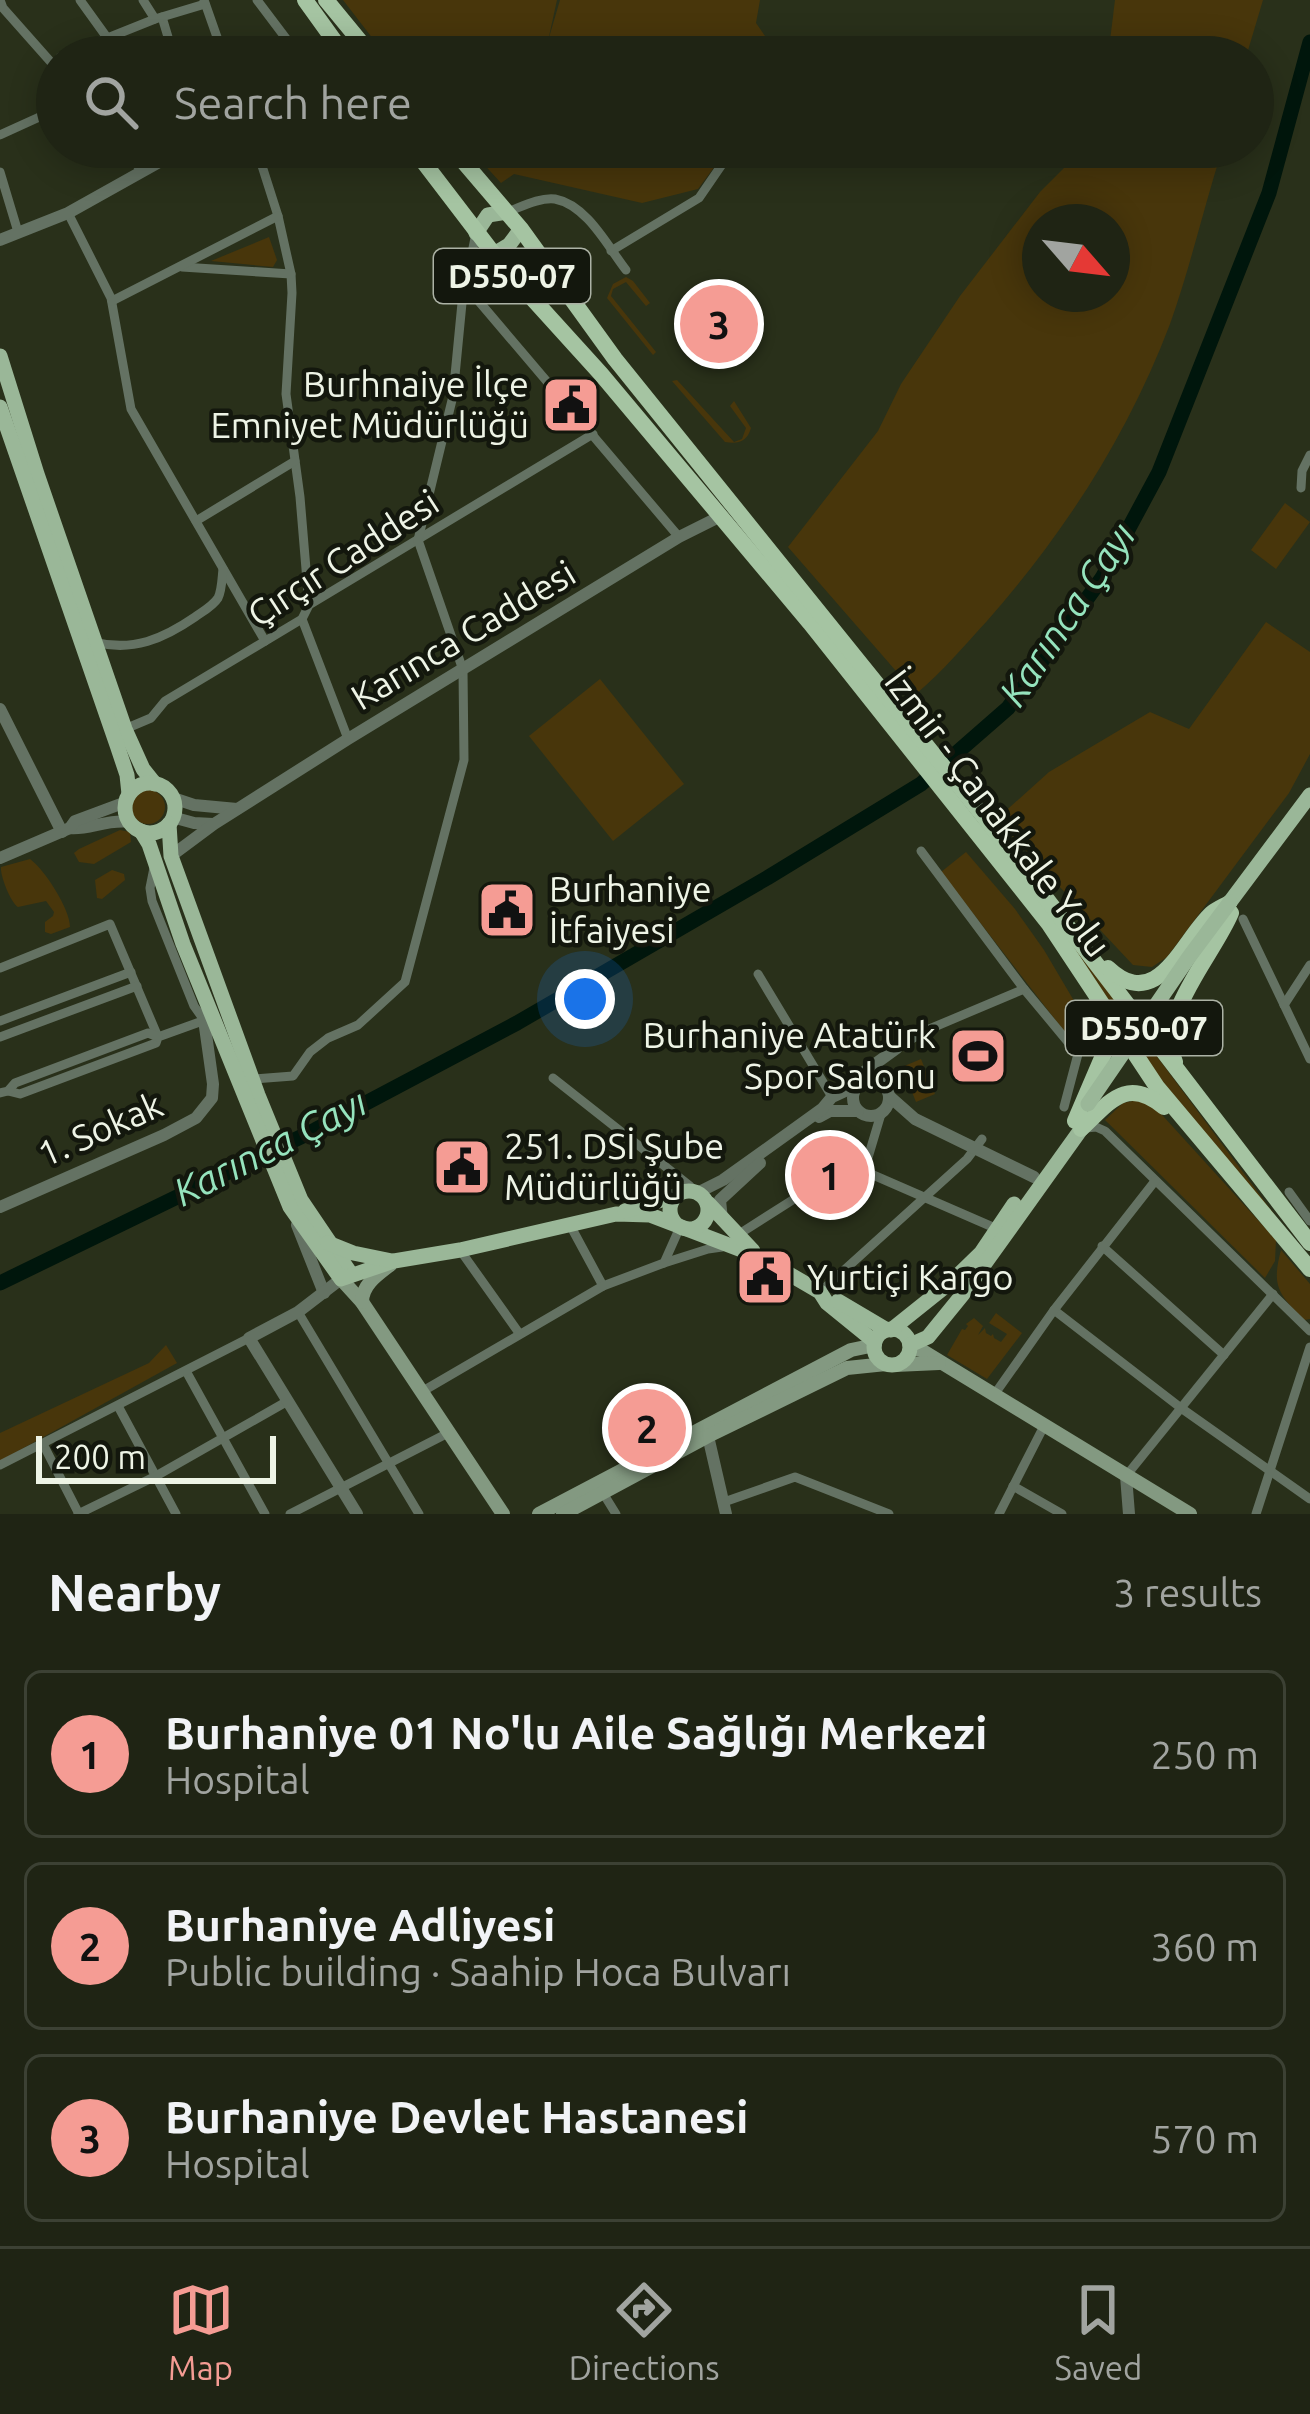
<!DOCTYPE html>
<meta charset="utf-8">
<style>
body{margin:0;font-family:Ubuntu,sans-serif;background:#2c3022;color:#f1f3f6}
.compass{position:absolute;left:1022px;top:204px;width:108px;height:108px;border-radius:50%;background:#1f2414;box-shadow:0 6px 30px #0003;rotate:118deg}
.scale{position:absolute;left:36px;bottom:30px;width:240px;box-sizing:border-box;padding-left:12px;border:6px solid #eef4e6;border-top:0;font-size:33px;line-height:42px;white-space:nowrap;color:#eef4e6;-webkit-text-stroke:9px #13170d;paint-order:stroke}
.you{position:absolute;left:585px;top:999px;width:42px;height:42px;margin:-30px;border:9px solid #fff;border-radius:50%;background:#1a73e8;box-shadow:0 0 0 18px #1a73e833}
.badge{display:grid;place-items:center;width:78px;height:78px;border-radius:50%;background:#f59c94;color:#111;font-size:39px;font-weight:700}
.pin{position:absolute;translate:-50% -50%;border:6px solid #fff;box-shadow:0 3px 12px #0006}
.list{margin:0;padding:0;list-style:none}
h2{display:flex;justify-content:space-between;align-items:center;height:156px;margin:0;padding:0 48px;font-size:51px}
h2 small{font-size:39px;font-weight:400;color:#a1a4a0}
.list li{display:grid;grid-template-columns:78px 1fr auto;gap:36px;align-items:center;box-sizing:border-box;height:168px;margin:0 24px 24px;padding:0 24px;border:3px solid #3c4134;border-radius:18px}
.list b{display:block;font-size:45px;white-space:nowrap}
.list p{margin:0;font-size:39px;white-space:nowrap;color:#a1a4a0}
.list em{font-size:39px;font-style:normal;color:#a1a4a0}
.icon{flex:none;width:66px;height:66px;fill:none;stroke:currentColor;stroke-width:2;stroke-linecap:round;stroke-linejoin:round}
.map{position:relative;flex:none;width:1310px;height:1514px;overflow:hidden}
.search{position:absolute;background:#1f2414;box-shadow:0 6px 30px #0003;left:36px;right:36px;top:36px;height:132px;display:flex;align-items:center;gap:30px;box-sizing:border-box;padding:0 42px;border-radius:66px;color:#a1a4a0;font-size:45px}
.sheet{height:732px;background:#1f2414}
nav{display:flex;justify-content:space-around;align-items:center;box-sizing:border-box;height:168px;border-top:3px solid #3c4134;background:#1f2414;font-size:33px;color:#a1a4a0}
nav a{display:grid;justify-items:center;gap:6px}
nav .on{color:#f59c94}
.map>svg:first-child{display:block}
</style>
<div class="map">
<svg width="1310" height="1514" viewBox="0 0 1310 1514">
<rect width="100%" height="100%" fill="#29301a"/>
<g fill="#48360b" fill-rule="evenodd">
<polygon points="343,0 557,0 548,41 560,0 760,0 756,23 772,46 770,57 387,57"/>
<polygon points="1115,0 1263,0 1246,57 1108,57"/>
<polygon points="468,147 729,147 698,189 642,203 514,174 501,183"/>
<path d="M1085,147H1223C1204,206 1191,265 1170,324C1128,435 1065,532 987,621C964,646 943,671 916,694L788,547L878,431L901,384L960,296L1040,192ZM1112,222V294H1040V222Z"/>
<polygon points="269,237 277,260 273,267 211,261"/>
<polygon points="626,277 633,281 650,303 646,306 626,282 613,289 611,296 656,352 653,355 607,298 613,284"/>
<path d="M677,380L734,442L742,439L746,428L730,406L734,401L751,428C747,442 738,444 725,442L672,381Z"/>
<polygon points="1285,503 1310,522 1276,569 1251,550"/>
<polygon points="1266,622 1310,652 1310,754 1289,793 1167,957 1152,967 1133,965 999,822 1000,816 1049,772 1150,712 1189,729"/>
<polygon points="600,679 684,784 613,841 529,736"/>
<circle cx="148" cy="807" r="17"/>
<polygon points="984,824 1289,1234 1138,1052"/>
<polygon points="120,830 130,832 131,842 94,864 79,862 74,853 79,849"/>
<polygon points="966,852 1015,909 1044,950 1093,1033 1071,1040 941,872"/>
<path d="M30,859C45,870 70,909 70,927L51,934L45,932V922L53,916L54,912L46,901L18,907C11,903 0,876 1,867Z"/>
<polygon points="112,870 124,874 125,880 102,899 97,898 95,880"/>
<polygon points="921,1059 935,1094 916,1102 902,1067"/>
<polygon points="1138,1100 1153,1105 1276,1240 1275,1261 1265,1278 1105,1120 1123,1103"/>
<path d="M1281,1250L1310,1284V1319L1304,1320C1279,1294 1271,1287 1281,1250Z"/>
<polygon points="996,1313 1022,1333 987,1379 947,1355 962,1329 965,1330 968,1326 966,1324 974,1318 983,1326 978,1335 985,1328 986,1333 991,1336 993,1334 994,1338 1001,1342 1007,1334 989,1323"/>
<polygon points="166,1345 177,1363 0,1461 0,1433 149,1363"/>
</g>
<g fill="none" stroke-linecap="round" stroke-linejoin="round">
<polyline stroke="#00160c" stroke-width="15" points="0,1283 315,1130 517,1023 767,878 921,784 1008,708 1102,578 1159,472 1269,193 1310,42"/>
<g stroke="#647263" stroke-width="9">
<polyline points="0,0 3,8 57,69"/>
<polyline points="80,0 121,57"/>
<polyline points="143,0 155,19"/>
<polyline points="204,0 224,57"/>
<polyline points="257,0 300,57"/>
<polyline points="162,17 174,57"/>
<polyline points="772,46 773,57"/>
<polyline points="60,57 155,19 205,4"/>
<polyline points="0,135 57,109"/>
<polyline points="122,147 142,171"/>
<polyline points="256,147 278,216 291,274 292,293 286,394 300,497 309,605"/>
<polyline points="0,172 18,232"/>
<path d="M507,212C521,207 540,197 555,199C587,205 608,247 626,270"/>
<polyline points="68,213 111,298 131,409 265,641"/>
<polyline points="611,251 699,198 734,147"/>
<polyline points="182,267 291,274"/>
<polyline points="465,285 679,537"/>
<polyline points="112,301 278,216"/>
<polyline points="1301,488 1302,471 1310,455"/>
<polyline points="196,521 295,461"/>
<polyline points="302,619 348,739"/>
<path d="M94,642C133,652 163,639 195,617C202,612 213,606 218,598C222,590 222,577 223,569"/>
<polyline points="125,729 151,718 165,701 302,619 309,605 593,434"/>
<polyline points="921,851 1024,989 1078,1054 1064,1107"/>
<polyline points="154,868 150,888 152,901 194,1006 204,1020"/>
<polyline points="1243,919 1310,1059"/>
<polyline points="0,968 110,924 158,1037"/>
<polyline points="758,974 832,1097"/>
<polyline points="1284,1005 1310,965"/>
<polyline points="0,1021 131,972"/>
<polyline points="0,1037 137,986"/>
<polyline points="897,1048 927,1030 1024,989"/>
<polyline points="553,1078 690,1186 692,1192"/>
<polyline points="253,1079 293,1076 310,1052 328,1038 358,1025 405,982 464,760 463,670 418,540 453,396 462,303 476,233"/>
<polyline points="8,1091 20,1094 156,1043 158,1037 208,1019"/>
<polyline points="0,1093 8,1091 15,1083 148,1033 158,1037"/>
<polyline points="1086,1128 1096,1127 1105,1131 1310,1331"/>
<polyline points="864,1171 995,1228"/>
<polyline points="1289,1192 1310,1221"/>
<polyline points="570,1225 603,1286"/>
<polyline points="736,1236 802,1194 840,1205 849,1203 864,1171 881,1114"/>
<polyline points="1102,1246 1224,1355"/>
<polyline points="460,1250 519,1333"/>
<polyline points="664,1263 708,1249 722,1247"/>
<polyline points="820,1292 967,1159 982,1139"/>
<polyline points="1054,1310 1181,1408 1310,1499"/>
<polyline points="298,1312 419,1514"/>
<polyline points="186,1371 265,1514"/>
<polyline points="423,1391 603,1286 664,1263 680,1227"/>
<polyline points="994,1395 1054,1310 1155,1181"/>
<polyline points="118,1406 176,1514"/>
<polyline points="43,1444 79,1514"/>
<polyline points="0,1465 249,1338"/>
<polyline points="1126,1476 1273,1294"/>
<polyline points="1013,1486 1062,1514"/>
<polyline points="603,1493 616,1514"/>
<polyline points="724,1502 795,1477 889,1514"/>
<polyline points="78,1514 156,1476 286,1402"/>
<polyline points="290,1514 450,1432"/>
<polyline points="999,1514 1044,1426"/>
<polyline points="1256,1514 1310,1347"/>
</g>
<g stroke="#647263" stroke-width="12">
<polyline points="0,240 68,213 186,147"/>
<polyline points="0,709 62,832"/>
<polyline points="173,798 194,805 237,809"/>
<polyline points="172,817 194,823 213,824"/>
<path d="M70,828C89,830 106,819 130,822"/>
<polyline points="171,856 214,824 348,739 679,537 721,516"/>
<polyline points="0,858 70,828 75,821 126,802"/>
<circle cx="871" cy="1098" r="18"/>
<polyline points="889,1096 915,1119 1034,1177"/>
<polyline points="819,1117 830,1111 858,1111"/>
<polyline points="697,1193 723,1180 822,1109 832,1097 858,1085 864,1072 897,1048"/>
<polyline points="0,1207 164,1135 196,1118 212,1098 213,1084 204,1020"/>
<polyline points="722,1220 720,1200 760,1163"/>
<polyline points="297,1225 324,1293"/>
<polyline points="341,1279 298,1312 249,1338 357,1514"/>
<polyline points="708,1436 726,1514"/>
<polyline points="1126,1476 1129,1514"/>
</g>
<g stroke="#839981" stroke-width="14">
<polyline points="341,1279 362,1302 503,1514"/>
<path d="M362,1302C362,1285 377,1275 390,1265"/>
<polyline points="910,1348 921,1350 1190,1514"/>
<polyline points="895,1365 939,1363"/>
<polyline points="539,1514 851,1350 875,1345"/>
<polyline points="563,1514 708,1436 847,1368 886,1364"/>
</g>
<g stroke="#9ab798" stroke-width="15">
<polyline points="476,233 488,215 507,212"/>
<polyline points="494,254 509,245 521,229"/>
<polyline points="0,356 37,474 125,729 143,769 155,784"/>
<polyline points="0,407 117,745 127,775 129,794"/>
<circle cx="150" cy="808" r="25"/>
<polyline points="169,824 171,856 258,1095 301,1200 351,1274"/>
<polyline points="141,831 149,844 183,944 290,1207 341,1279 394,1261 460,1250 616,1214 650,1215 760,1257 820,1292 827,1303 875,1342"/>
<polyline points="1230,902 1310,795"/>
<circle cx="689" cy="1210" r="19"/>
<polyline points="708,1203 753,1251"/>
<polyline points="625,1211 678,1195"/>
<polyline points="328,1243 353,1253 392,1261"/>
<polyline points="838,1301 887,1330"/>
<circle cx="892" cy="1347" r="18"/>
<polyline points="891,1330 951,1282 981,1253 1014,1204"/>
<polyline points="910,1345 928,1337 963,1294 1087,1121"/>
</g>
<g stroke="#a5c4a2" stroke-width="16">
<polyline points="305,0 346,57"/>
<polyline points="326,0 373,57"/>
<polyline points="412,147 503,266 601,374 810,623 1049,924 1157,1087 1310,1269"/>
<polyline points="451,147 521,229 615,359 980,812 1310,1243"/>
<path d="M1108,968C1158,1015 1182,940 1212,913C1217,909 1224,906 1229,903"/>
<path d="M1175,1062C1156,1016 1213,956 1231,913"/>
<polyline points="1075,1121 1105,1051 1105,1035 1094,1006"/>
<path d="M1081,1129C1110,1102 1126,1076 1164,1107"/>
</g>
<polyline stroke="#9ab798" stroke-width="15" points="1088,1104 1189,957 1230,902"/>
</g>
<defs>
<g id="civic-square" transform="scale(3)"><rect x="-9" y="-9" width="18" height="18" rx="4" fill="#f59c94" stroke="#13170d"/><path d="M-.6-6.5H3V-4.5H.6V-3L4-1V1h2V6H-6V1h2V-1L-.6-3ZM-1.2 2.5V6h2.4V2.5Z" fill="#111"/></g>
<g id="stadium-square" transform="scale(3)"><rect x="-9" y="-9" width="18" height="18" rx="4" fill="#f59c94" stroke="#13170d"/><path d="M0-5a6.5 5 0 1 0 0 10a6.5 5 0 1 0 0-10ZM-3.5-1.8h7v3.6h-7Z" fill="#111"/></g>
</defs>
<g fill-rule="evenodd">
<use href="#civic-square" x="571" y="405"/>
<use href="#civic-square" x="507" y="910"/>
<use href="#stadium-square" x="978" y="1056"/>
<use href="#civic-square" x="462" y="1167"/>
<use href="#civic-square" x="765" y="1277"/>
</g>
<g text-anchor="middle" stroke-width="9" stroke-linejoin="round" paint-order="stroke">
<g fill="#13170d" stroke="#acb2a5" stroke-width="3">
<rect x="434" y="249" width="156" height="54" rx="9"/>
<rect x="1066" y="1001" width="156" height="54" rx="9"/>
</g>
<g font-size="33" font-weight="bold" fill="#eef4e6">
<text x="512" y="288">D550-07</text>
<text x="1144" y="1040">D550-07</text>
</g>
<g font-size="36" fill="#eef4e6" stroke="#13170d" text-anchor="start">
<text x="529" y="397" text-anchor="end">Burhnaiye İlçe<tspan x="529" dy="41">Emniyet Müdürlüğü</tspan></text>
<text x="549" y="902">Burhaniye<tspan x="549" dy="41">İtfaiyesi</tspan></text>
<text x="936" y="1048" text-anchor="end">Burhaniye Atatürk<tspan x="936" dy="41">Spor Salonu</tspan></text>
<text x="504" y="1159">251. DSİ Şube<tspan x="504" dy="41">Müdürlüğü</tspan></text>
<text x="807" y="1290">Yurtiçi Kargo</text>
</g>
<g font-size="36" fill="#eef4e6" stroke="#13170d">
<text transform="translate(343 558) rotate(-33)" y="13">Çırçır Caddesi</text>
<text transform="translate(463 635) rotate(-31)" y="13">Karınca Caddesi</text>
<text transform="translate(998 813) rotate(53)" y="13">İzmir - Çanakkale Yolu</text>
<text transform="translate(100 1129) rotate(-24)" y="13">1. Sokak</text>
</g>
<g font-size="39" font-style="italic" fill="#95e3bd" stroke="#13170d">
<text transform="translate(1067 614) rotate(-56)" y="14">Karınca Çayı</text>
<text transform="translate(270 1147) rotate(-27)" y="14">Karınca Çayı</text>
</g>
</g>
</svg>
<svg class="compass" viewBox="-18 -18 36 36"><path d="M0-13l5 13h-10z" fill="#e53935"/><path d="M0 13l5-13h-10z" fill="#a1a4a0"/></svg>
<div class="scale">200 m</div>
<div class="you"></div>
<div class="pin badge" style="left:830px;top:1175px">1</div>
<div class="pin badge" style="left:647px;top:1428px">2</div>
<div class="pin badge" style="left:719px;top:324px">3</div>
<div class="search"><svg class="icon" aria-label="search" viewBox="0 0 24 24"><circle cx="10" cy="10" r="6"/><path d="M15 15l6 6"/></svg>Search here</div>
</div>
<section class="sheet">
<h2>Nearby<small>3 results</small></h2>
<ul class="list">
<li><span class="badge">1</span><div><b>Burhaniye 01 No'lu Aile Sağlığı Merkezi</b><p>Hospital</p></div><em>250 m</em></li>
<li><span class="badge">2</span><div><b>Burhaniye Adliyesi</b><p>Public building · Saahip Hoca Bulvarı</p></div><em>360 m</em></li>
<li><span class="badge">3</span><div><b>Burhaniye Devlet Hastanesi</b><p>Hospital</p></div><em>570 m</em></li>
</ul>
</section>
<nav>
<a class="on"><svg class="icon" aria-label="map" viewBox="0 0 24 24"><path d="M3 6l6-2 6 2 6-2v14l-6 2-6-2-6 2zM9 4v14M15 6v14"/></svg>Map</a>
<a><svg class="icon" aria-label="directions" viewBox="0 0 24 24"><path d="M12 3l9 9-9 9-9-9zM9 14v-3h6M13 9l2 2-2 2"/></svg>Directions</a>
<a><svg class="icon" aria-label="saved" viewBox="0 0 24 24"><path d="M7 4h10v16l-5-4-5 4z"/></svg>Saved</a>
</nav>
